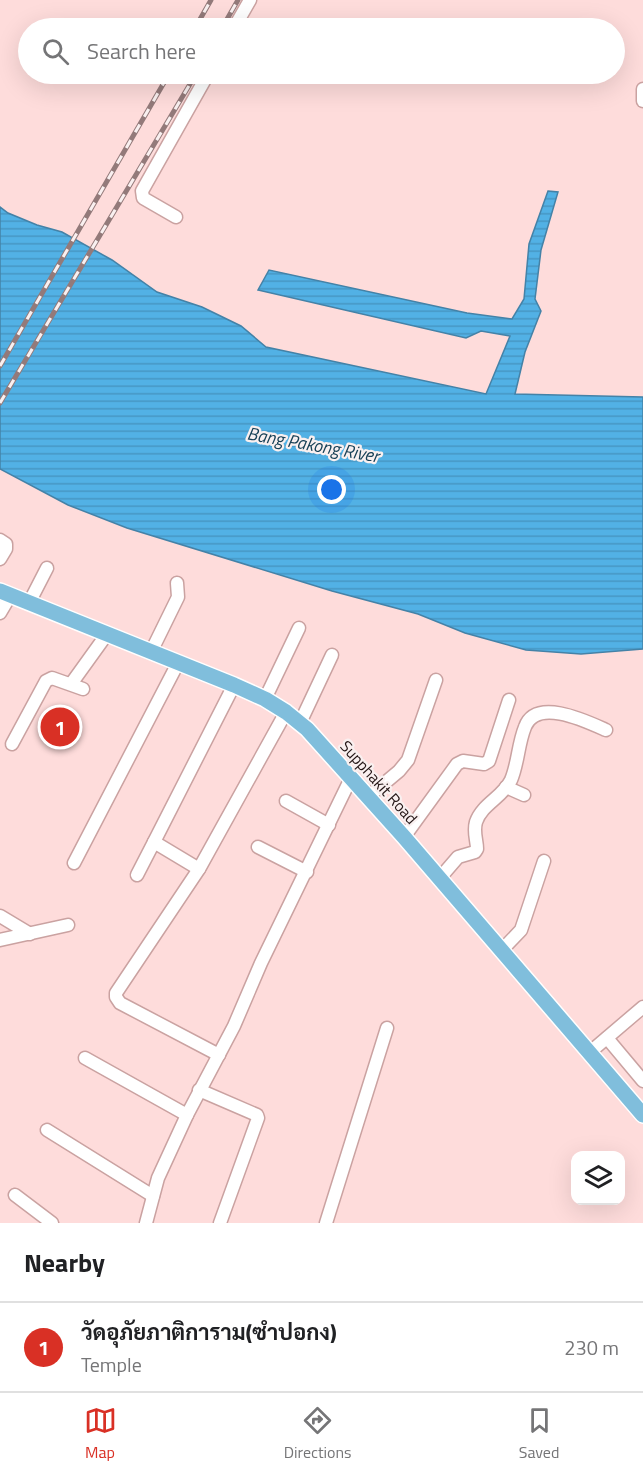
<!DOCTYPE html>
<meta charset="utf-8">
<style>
body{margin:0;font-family:"Titillium Web",Sarabun,sans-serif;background:#f6f6f6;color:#202124}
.controls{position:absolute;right:18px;bottom:18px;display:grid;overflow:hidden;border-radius:12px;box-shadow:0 6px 24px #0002}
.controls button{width:54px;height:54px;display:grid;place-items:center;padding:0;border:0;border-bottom:2px solid #e0e0e0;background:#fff;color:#202124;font:30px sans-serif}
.you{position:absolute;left:332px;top:490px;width:21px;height:21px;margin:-15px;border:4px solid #fff;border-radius:50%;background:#1a73e8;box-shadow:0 0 0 9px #1a73e833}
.badge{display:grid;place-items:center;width:39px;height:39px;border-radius:50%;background:#d93025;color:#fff;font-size:20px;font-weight:700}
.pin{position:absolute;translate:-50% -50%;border:3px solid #fff;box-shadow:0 2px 6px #0006}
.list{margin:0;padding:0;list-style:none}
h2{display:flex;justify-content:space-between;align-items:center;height:78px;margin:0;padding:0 24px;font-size:26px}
h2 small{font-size:20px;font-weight:400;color:#757577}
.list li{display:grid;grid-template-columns:39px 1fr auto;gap:18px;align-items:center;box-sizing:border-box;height:90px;padding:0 24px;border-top:2px solid #e0e0e0}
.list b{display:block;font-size:22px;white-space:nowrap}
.list p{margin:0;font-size:20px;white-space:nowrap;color:#757577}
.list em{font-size:20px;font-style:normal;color:#757577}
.icon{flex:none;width:33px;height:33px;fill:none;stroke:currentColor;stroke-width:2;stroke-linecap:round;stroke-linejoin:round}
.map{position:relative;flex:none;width:643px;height:1223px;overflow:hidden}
.search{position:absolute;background:#fff;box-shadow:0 6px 24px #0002;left:18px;right:18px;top:18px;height:66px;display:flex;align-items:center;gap:15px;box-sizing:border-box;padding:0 21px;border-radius:33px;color:#757577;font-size:22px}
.sheet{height:168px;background:#fff}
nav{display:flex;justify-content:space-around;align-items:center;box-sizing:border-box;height:84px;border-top:2px solid #e0e0e0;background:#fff;font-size:16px;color:#757577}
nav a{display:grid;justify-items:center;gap:3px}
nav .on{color:#d93025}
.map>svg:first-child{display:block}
</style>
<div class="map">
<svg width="643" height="1223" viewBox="0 0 643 1223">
<defs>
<pattern id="water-rules" width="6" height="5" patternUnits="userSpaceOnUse" patternTransform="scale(1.5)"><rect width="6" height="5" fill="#52b1e5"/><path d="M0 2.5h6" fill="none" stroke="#4797c4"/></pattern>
</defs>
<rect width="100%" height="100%" fill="#fedcdb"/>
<polygon fill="url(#water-rules)" stroke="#4482a7" stroke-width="1.5" points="548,191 558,192 541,250 535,299 541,311 525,352 515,394 643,397 643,649 581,654 526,650 465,633 418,614 332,591 127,528 68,505 0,469 0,207 8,213 37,225 62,232 112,260 157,292 202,307 241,326 266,347 486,394 510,336 481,331 466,338 258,290 269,270 467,313 512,319 524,299 529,244"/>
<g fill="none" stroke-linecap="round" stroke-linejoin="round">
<g stroke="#caa2a1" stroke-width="15">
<g id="minor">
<polyline points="234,28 250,0"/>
<polyline points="643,89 643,101"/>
<polyline points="176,217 143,198 142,191 208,74"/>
<polyline points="0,540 6,544 6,549 0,559"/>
<polyline points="29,603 47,568"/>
<polyline points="0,613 10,596"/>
<polyline points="151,652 178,597 177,583"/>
<polyline points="71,684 107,634"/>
<polyline points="265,699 299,628"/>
<polyline points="300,723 332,655"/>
<polyline points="12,744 46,681 52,678 83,689"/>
<polyline points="506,787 524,795"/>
<polyline points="368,797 399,771 408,760 436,680"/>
<polyline points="286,801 329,825"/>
<polyline points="404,837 457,764 463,761 484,764 489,761 509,700"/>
<polyline points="154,842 234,685"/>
<polyline points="258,847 307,872"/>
<polyline points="74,863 178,663"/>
<polyline points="137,875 154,842 199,869"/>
<path d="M439,879L458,857L475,852L477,849C477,840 473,832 476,822C482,804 503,797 511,780C518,764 518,744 525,727C536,697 586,721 606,730"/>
<polyline points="0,916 30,934"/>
<polyline points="0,940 68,925"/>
<polyline points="501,951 521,930 544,861"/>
<polyline points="607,1038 643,1081"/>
<polyline points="589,1053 643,1007"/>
<polyline points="219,1055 120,1003 116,997 116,993 199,869 286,712"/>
<polyline points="85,1058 187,1115"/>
<polyline points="199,1090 257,1115 258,1118 220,1223"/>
<polyline points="47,1130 153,1196"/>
<polyline points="15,1195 52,1223"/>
<polyline points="146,1223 158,1178 187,1115 234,1026 261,963 351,778"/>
<polyline points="326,1223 387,1028"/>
</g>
</g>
<g stroke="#fff" stroke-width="18">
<polyline id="major" points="0,591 234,685 265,699 286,712 307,729 404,837 643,1115"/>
</g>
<use href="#minor" stroke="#fff" stroke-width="12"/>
<use href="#major" stroke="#80bedc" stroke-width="15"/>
<g stroke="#937a7a" stroke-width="5">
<g id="rail">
<polyline points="195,28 211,0"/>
<polyline points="222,28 238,0"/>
<polyline points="0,366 169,74"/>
<polyline points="0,403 196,74"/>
</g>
</g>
<use href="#rail" stroke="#f9f0f0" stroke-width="3" stroke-dasharray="9" stroke-linecap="butt"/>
</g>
<g text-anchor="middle" stroke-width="4.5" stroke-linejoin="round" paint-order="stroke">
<g font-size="16" fill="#231515" stroke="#f9f0f0">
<text transform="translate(379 782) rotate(48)" y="6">Supphakit Road</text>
</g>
<g font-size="18" font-style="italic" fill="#184157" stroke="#f9f0f0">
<text transform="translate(313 445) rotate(10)" y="6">Bang Pakong River</text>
</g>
</g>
</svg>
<div class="controls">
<button><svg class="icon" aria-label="layers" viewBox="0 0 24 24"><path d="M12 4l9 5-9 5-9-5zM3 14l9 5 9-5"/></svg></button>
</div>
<div class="you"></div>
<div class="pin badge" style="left:60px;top:727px">1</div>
<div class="search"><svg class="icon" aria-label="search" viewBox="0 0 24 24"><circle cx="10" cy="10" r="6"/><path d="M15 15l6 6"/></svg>Search here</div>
</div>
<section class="sheet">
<h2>Nearby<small></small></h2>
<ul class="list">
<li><span class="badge">1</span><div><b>วัดอุภัยภาติการาม(ซำปอกง)</b><p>Temple</p></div><em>230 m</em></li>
</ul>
</section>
<nav>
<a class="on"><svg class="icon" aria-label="map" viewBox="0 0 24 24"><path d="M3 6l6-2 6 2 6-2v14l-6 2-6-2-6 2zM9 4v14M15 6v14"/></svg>Map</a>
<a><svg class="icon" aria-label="directions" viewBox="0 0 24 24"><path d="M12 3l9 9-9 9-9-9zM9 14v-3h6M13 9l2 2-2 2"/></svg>Directions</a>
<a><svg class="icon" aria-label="saved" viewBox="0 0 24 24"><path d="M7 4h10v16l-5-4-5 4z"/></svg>Saved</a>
</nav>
